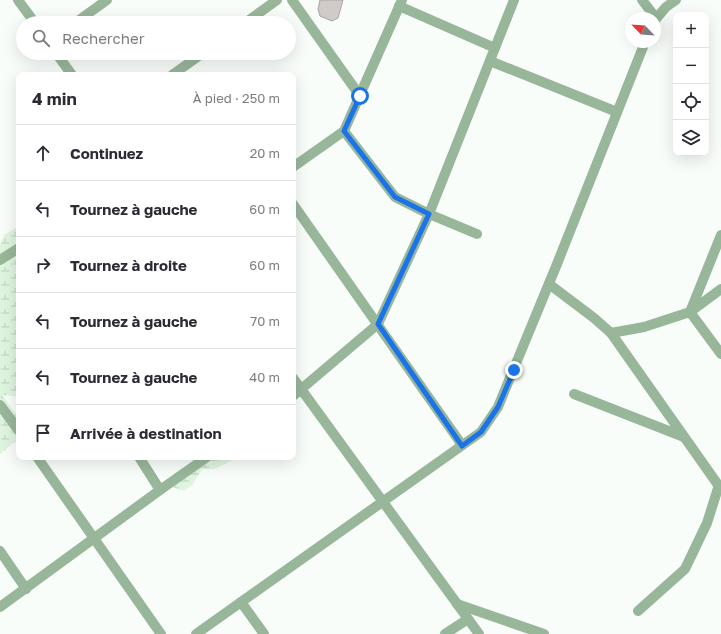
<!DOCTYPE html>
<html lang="fr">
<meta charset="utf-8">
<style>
body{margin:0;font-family:"Golos Text",sans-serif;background:#f2f2f3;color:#2b2b33}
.controls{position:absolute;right:12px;top:12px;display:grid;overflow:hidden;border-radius:8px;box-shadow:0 4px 16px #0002}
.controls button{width:36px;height:36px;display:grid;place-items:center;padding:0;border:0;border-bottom:1px solid #e1e1e2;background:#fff;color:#2b2b33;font:20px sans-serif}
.compass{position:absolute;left:625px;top:12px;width:36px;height:36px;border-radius:50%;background:#fff;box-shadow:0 4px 16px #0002;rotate:295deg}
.stop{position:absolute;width:12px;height:12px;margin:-9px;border:3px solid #1a73e8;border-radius:50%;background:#fff}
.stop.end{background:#1a73e8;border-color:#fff;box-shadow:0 1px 4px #0008}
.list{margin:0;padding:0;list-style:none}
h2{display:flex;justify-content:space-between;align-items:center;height:52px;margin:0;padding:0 16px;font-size:17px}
h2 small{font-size:13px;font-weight:400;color:#7c7c81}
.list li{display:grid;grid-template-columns:26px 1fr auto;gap:12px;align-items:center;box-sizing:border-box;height:56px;padding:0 16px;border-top:1px solid #e1e1e2}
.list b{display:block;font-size:15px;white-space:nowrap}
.list em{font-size:13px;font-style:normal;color:#7c7c81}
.icon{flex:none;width:22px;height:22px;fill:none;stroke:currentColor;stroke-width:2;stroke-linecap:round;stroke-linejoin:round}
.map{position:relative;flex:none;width:721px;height:634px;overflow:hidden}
.search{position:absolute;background:#fff;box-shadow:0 4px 16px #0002;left:16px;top:16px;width:280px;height:44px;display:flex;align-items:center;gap:10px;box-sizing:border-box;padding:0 14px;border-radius:22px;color:#7c7c81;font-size:15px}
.panel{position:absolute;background:#fff;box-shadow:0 4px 16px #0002;left:16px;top:72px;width:280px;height:388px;border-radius:8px}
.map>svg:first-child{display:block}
</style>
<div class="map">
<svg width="721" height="634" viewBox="0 0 721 634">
<defs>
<pattern id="wetland-marsh" width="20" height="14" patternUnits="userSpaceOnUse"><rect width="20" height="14" fill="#def4df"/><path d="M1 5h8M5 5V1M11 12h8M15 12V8" fill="none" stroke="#bfd2c0"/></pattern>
</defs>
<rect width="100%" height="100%" fill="#f9fdf9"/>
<g fill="url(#wetland-marsh)">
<polygon points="19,226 19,397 2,395 19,418 19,445 15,442 0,454 0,245 4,235"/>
<polygon points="196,457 236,457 236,458 215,469 202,469 193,484 184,491 170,486 169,479 180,469 191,467"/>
</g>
<polygon fill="#d0cac9" stroke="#a9a3a3" points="320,0 343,0 338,18 332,21 320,16 318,9"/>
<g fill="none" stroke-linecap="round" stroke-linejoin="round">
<g stroke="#98b69a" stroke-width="10">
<polyline points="18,0 35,23"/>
<polyline points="292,0 360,96"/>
<polyline points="642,0 656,18"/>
<polyline points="399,6 495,48"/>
<polyline points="655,20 666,7 676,0"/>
<polyline points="75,23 107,0"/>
<polyline points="245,23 277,0"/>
<polyline points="56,53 72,75"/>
<polyline points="490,61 617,112"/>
<polyline points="172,75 203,53"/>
<polyline points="344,131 395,197 429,214 477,234"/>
<polyline points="293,167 344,131 402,0"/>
<polyline points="293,204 462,445"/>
<polyline points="0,260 19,248"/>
<polyline points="549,284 594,318 611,333 721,489"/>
<polyline points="690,312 721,235"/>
<polyline points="690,312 721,354"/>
<polyline points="611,333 644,327 690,312 721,289"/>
<polyline points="293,378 479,634"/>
<polyline points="574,394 684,437"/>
<polyline points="293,396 378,324 429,214 514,0"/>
<polyline points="0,405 19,431"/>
<polyline points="37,457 161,634"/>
<polyline points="160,490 207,457"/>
<polyline points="0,551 26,589"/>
<polyline points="241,602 264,634"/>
<polyline points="457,604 544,634"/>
<polyline points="0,607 160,490 139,457"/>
<polyline points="638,611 685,569 707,523 719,485"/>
<polyline points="196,634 481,432 498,407 557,264 645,42"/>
<polyline points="445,634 468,619"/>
</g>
</g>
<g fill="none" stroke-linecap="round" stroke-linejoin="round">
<polyline stroke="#1a73e8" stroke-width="5" points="360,96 344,131 395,197 429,214 378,324 462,446 481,432 498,407 514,370"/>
</g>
</svg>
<div class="controls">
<button>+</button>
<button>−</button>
<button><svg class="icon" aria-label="locate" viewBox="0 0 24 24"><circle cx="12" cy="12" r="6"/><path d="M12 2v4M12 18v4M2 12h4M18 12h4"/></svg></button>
<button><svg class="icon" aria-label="layers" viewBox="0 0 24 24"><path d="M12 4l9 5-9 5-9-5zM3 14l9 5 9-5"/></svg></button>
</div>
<svg class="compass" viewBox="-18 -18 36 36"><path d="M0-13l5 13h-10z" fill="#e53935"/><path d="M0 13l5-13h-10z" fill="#7c7c81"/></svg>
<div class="stop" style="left:360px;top:96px"></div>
<div class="stop end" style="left:514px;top:370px"></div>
<div class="search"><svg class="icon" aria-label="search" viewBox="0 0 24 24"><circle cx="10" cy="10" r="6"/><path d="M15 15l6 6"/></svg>Rechercher</div>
<section class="panel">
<h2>4 min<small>À pied · 250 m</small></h2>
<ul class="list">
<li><svg class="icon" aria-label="ahead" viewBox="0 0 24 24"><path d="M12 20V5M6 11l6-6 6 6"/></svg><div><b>Continuez</b></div><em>20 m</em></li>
<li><svg class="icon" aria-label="left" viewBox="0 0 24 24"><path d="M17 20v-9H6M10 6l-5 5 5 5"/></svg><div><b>Tournez à gauche</b></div><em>60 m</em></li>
<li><svg class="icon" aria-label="right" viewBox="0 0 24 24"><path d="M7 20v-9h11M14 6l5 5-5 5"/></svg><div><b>Tournez à droite</b></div><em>60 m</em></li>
<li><svg class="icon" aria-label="left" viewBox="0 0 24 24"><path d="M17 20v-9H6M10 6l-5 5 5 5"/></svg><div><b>Tournez à gauche</b></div><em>70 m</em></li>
<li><svg class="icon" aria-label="left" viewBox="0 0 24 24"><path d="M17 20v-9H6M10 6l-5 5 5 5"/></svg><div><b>Tournez à gauche</b></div><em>40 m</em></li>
<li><svg class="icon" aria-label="arrive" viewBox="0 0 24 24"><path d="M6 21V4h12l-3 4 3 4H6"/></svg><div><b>Arrivée à destination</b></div></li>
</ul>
</section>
</div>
